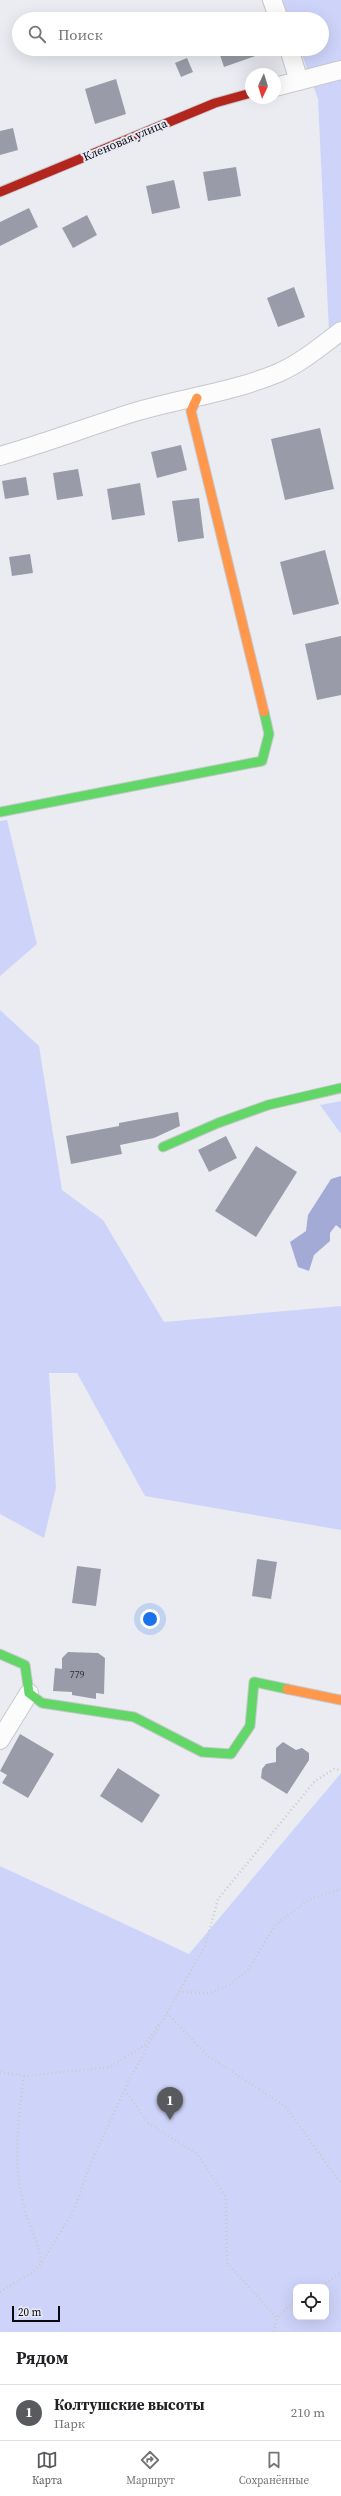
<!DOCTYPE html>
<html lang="ru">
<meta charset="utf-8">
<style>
body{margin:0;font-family:"Source Serif 4",serif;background:#f6f6f6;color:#202124}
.controls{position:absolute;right:12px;bottom:12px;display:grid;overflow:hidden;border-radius:8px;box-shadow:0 4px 16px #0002}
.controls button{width:36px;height:36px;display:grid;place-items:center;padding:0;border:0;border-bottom:1px solid #e0e0e0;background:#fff;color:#202124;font:20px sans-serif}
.compass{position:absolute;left:245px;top:68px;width:36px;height:36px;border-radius:50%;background:#fff;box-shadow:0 4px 16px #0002;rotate:184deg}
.scale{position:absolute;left:12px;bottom:10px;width:48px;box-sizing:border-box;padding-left:4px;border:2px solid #0b0b0f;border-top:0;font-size:11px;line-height:14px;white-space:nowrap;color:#0b0b0f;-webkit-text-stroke:3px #e8eaf5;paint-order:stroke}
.you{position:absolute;left:150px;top:1619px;width:14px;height:14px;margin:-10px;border:3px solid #fff;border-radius:50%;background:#1a73e8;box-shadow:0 0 0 6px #1a73e833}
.badge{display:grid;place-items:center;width:26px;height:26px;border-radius:50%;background:#595a5e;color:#fff;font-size:13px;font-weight:700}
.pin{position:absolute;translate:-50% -33px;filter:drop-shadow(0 1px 2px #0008)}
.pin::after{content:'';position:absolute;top:21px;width:14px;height:12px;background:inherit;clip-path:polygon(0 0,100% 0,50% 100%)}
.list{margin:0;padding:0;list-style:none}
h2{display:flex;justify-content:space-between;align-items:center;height:52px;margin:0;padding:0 16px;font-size:17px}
h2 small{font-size:13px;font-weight:400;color:#757577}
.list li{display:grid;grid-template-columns:26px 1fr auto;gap:12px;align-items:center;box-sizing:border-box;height:56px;padding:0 16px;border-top:1px solid #e0e0e0}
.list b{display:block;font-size:15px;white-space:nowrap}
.list p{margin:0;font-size:13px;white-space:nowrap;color:#757577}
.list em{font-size:13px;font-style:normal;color:#757577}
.icon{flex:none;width:22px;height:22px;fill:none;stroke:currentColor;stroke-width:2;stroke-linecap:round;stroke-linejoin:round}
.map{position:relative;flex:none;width:341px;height:2332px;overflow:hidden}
.search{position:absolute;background:#fff;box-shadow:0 4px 16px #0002;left:12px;right:12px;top:12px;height:44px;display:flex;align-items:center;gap:10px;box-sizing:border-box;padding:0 14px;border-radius:22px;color:#757577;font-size:15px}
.sheet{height:108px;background:#fff}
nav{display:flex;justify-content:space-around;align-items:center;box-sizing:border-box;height:56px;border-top:1px solid #e0e0e0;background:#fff;font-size:11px;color:#757577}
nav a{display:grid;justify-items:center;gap:2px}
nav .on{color:#595a5e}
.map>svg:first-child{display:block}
</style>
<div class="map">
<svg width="341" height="2332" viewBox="0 0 341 2332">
<rect width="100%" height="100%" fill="#ebecf2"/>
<g fill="#ced4f9" fill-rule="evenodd">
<polygon points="282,0 341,0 341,345 329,332 318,99 300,49 322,49 322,19 289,19"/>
<polygon points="7,820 37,944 0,976 0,821"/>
<polygon points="0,1010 39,1046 62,1190 103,1220 164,1322 341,1306 341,1530 145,1496 77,1373 49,1373 56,1488 44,1538 0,1514"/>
<polygon points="341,1101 341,1134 320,1105"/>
<path d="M341,1773V2332H0V1866L189,1954ZM296,2287H326V2317H296Z"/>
</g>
<polygon fill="#a4aad6" points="341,1176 341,1229 336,1225 330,1233 330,1241 314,1255 309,1271 298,1267 290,1242 306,1231 308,1215 331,1179"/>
<g fill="#999ba8">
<polygon points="218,49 270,49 270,51 224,67"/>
<polygon points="187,58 193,72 181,77 175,63"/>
<polygon points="116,79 126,114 95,124 85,89"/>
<polygon points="13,128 18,150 0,155 0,131"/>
<polygon points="236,167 241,196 208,201 203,172"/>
<polygon points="174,180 180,208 152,214 146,186"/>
<polygon points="29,208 38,227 0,246 0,222"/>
<polygon points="87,215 97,235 73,248 62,228"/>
<polygon points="294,287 305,317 278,327 267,298"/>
<polygon points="320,428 334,489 285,500 271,439"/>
<polygon points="181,445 187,470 157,478 151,452"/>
<polygon points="78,469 83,496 57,500 53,473"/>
<polygon points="26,477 29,495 5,499 2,481"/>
<polygon points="140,483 145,515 112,520 107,489"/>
<polygon points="199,498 204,538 178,542 172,501"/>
<polygon points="325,550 339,604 293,615 280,562"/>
<polygon points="30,554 33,573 12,576 9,557"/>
<polygon points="341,636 341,695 317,700 305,644"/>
<polygon points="178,1112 180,1126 154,1138 120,1145 122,1154 71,1164 66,1136 119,1126 119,1123"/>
<polygon points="226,1136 237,1158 209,1172 198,1150"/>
<polygon points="256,1146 297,1172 256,1237 215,1211"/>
<polygon points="257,1559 277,1562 271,1599 252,1596"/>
<polygon points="77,1566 101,1569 96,1606 72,1603"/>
<polygon points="68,1652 98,1653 105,1658 104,1694 96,1693 96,1699 72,1695 72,1692 53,1691 55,1668 62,1669 62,1658"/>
<polygon points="20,1734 54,1754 28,1798 2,1783 7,1775 0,1771"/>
<polygon points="283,1742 296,1750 302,1748 309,1753 309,1760 287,1794 261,1778 262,1769 266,1764 276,1762 276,1748"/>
<polygon points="118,1768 160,1795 142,1823 100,1796"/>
</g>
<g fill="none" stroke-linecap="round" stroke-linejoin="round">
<g stroke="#c7c8cc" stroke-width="20">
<g id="street">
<polyline points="272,0 279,19"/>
<polyline points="289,49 299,81"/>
<polyline points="275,87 341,70"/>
<path d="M0,456C46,443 90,426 135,412C182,398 233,392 278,373C301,363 321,346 341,331"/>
<polyline points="0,1740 29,1693"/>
</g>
</g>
<g stroke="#c7c8cc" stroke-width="11">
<g id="fast">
<polyline points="0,812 262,761 269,734 264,712"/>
<polyline points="163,1147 218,1123 268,1105 341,1088"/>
<polyline points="0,1654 25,1665 29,1693 42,1703 134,1717 202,1752 231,1754 250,1726 254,1682 287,1689"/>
</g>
</g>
<g stroke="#c7c8cc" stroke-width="11">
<g id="slow">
<polyline points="197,398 191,411 264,712"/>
<polyline points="287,1689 341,1700"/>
</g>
</g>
<g stroke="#c7c8cc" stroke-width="11">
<polyline id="jam" points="0,192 215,103 251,93"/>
</g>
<g stroke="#c9cacc" stroke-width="2.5" stroke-dasharray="1 3" stroke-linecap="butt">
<polyline points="179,1992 210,1993 229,1985 248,1970 276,1924 312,1898 341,1889"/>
<polyline points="167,2013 208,2056 286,2107 341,2184"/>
<polyline points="0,2072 24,2076 110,2067 145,2045 160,2022"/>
<path d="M24,2076C18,2121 13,2157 23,2203C27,2224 40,2242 41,2264"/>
<polyline points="125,2090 148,2123 197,2154 226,2197 227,2263 277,2318"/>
<polyline points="318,2287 341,2273"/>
<polyline points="0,2292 32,2273 41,2264 74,2210 89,2167 129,2080 205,1946 218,1899 315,1781 334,1769 341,1770"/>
<polyline points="274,2332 277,2318 296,2299"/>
</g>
<use href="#street" stroke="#fcfcfd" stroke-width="18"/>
<use href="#fast" stroke="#63d668" stroke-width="9"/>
<use href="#slow" stroke="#ff974d" stroke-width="9"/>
<use href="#jam" stroke="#b3261e" stroke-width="9"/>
</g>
<g text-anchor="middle" stroke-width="4" stroke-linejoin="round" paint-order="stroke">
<g font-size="10" fill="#2e2f35">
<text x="77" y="1678">779</text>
</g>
<g font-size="12" fill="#0b0b0f" stroke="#e8eaf5">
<text transform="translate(125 140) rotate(-23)" y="4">Кленовая улица</text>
</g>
</g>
</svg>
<div class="controls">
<button><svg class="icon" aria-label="locate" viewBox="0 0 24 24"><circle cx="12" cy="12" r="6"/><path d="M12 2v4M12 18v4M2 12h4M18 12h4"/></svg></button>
</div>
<svg class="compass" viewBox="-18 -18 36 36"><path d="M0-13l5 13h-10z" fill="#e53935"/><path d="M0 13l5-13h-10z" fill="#757577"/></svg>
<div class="scale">20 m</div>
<div class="you"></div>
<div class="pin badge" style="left:170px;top:2120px">1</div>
<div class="search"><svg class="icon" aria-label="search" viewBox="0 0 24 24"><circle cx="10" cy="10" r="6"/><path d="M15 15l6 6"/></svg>Поиск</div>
</div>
<section class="sheet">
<h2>Рядом<small></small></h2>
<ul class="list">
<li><span class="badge">1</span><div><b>Колтушские высоты</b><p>Парк</p></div><em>210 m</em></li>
</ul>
</section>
<nav>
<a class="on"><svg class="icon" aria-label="map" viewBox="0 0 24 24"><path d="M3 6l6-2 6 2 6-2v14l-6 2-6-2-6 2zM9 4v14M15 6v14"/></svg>Карта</a>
<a><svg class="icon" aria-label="directions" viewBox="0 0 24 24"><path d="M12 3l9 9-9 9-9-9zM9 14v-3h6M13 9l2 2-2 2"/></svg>Маршрут</a>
<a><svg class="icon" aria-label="saved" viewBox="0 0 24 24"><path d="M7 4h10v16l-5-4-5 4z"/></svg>Сохранённые</a>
</nav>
